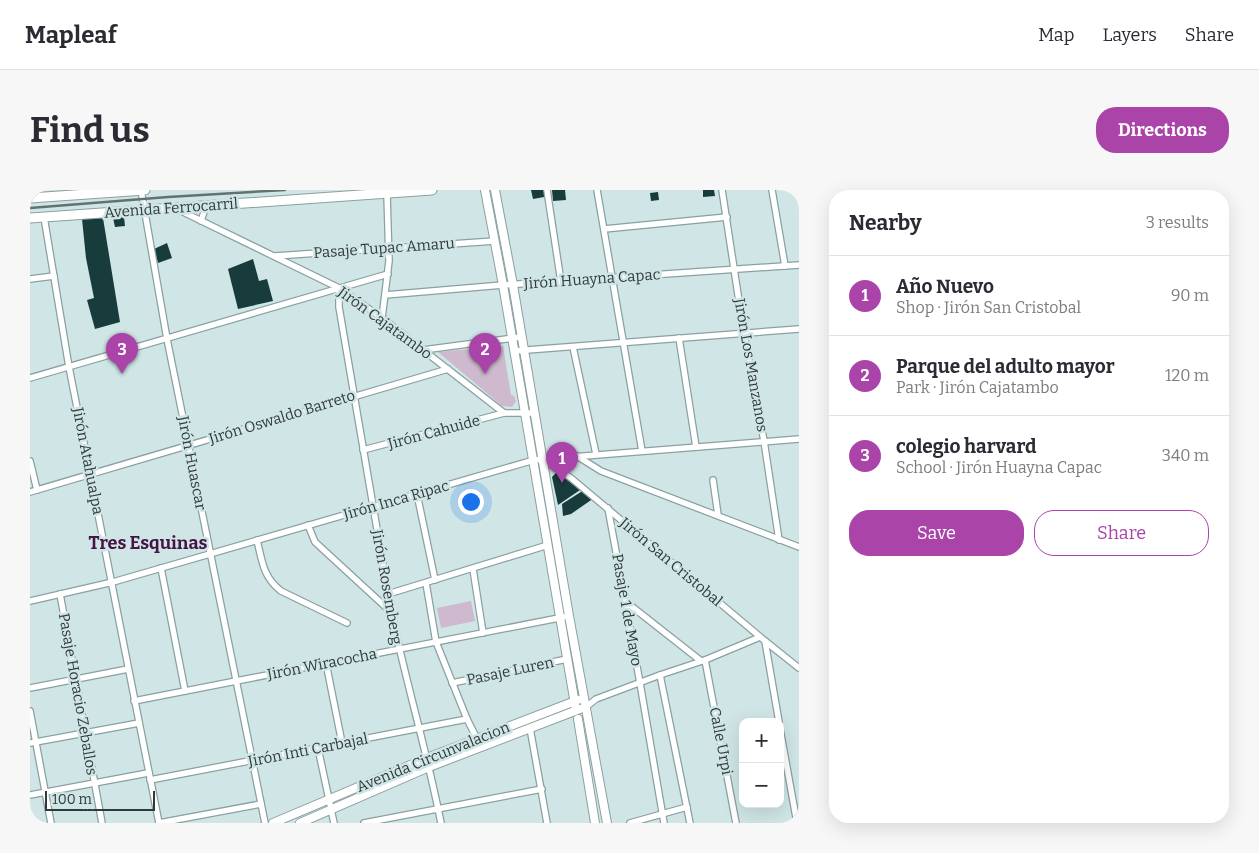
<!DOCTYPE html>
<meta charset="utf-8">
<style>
body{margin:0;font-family:Bitter,serif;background:#f7f7f7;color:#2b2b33}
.controls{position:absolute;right:15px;bottom:15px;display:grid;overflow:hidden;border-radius:10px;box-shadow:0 5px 20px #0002}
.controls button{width:45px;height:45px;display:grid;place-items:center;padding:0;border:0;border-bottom:1px solid #e1e1e2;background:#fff;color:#2b2b33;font:25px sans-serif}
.scale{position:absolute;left:15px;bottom:12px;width:110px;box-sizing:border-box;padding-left:5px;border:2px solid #313a3a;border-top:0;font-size:14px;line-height:18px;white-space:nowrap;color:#313a3a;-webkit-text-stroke:4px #cfe5e6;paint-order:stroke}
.you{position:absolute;left:440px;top:311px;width:18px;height:18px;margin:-12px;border:4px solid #fff;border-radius:50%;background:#1a73e8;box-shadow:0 0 0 8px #1a73e833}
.badge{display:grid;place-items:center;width:32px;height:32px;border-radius:50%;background:#aa44a9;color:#fff;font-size:16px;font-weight:700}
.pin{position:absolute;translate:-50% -41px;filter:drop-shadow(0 1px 2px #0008)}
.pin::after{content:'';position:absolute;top:26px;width:18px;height:15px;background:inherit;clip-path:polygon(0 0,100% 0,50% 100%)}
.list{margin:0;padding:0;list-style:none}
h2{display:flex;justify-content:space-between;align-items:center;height:65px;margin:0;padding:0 20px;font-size:21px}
h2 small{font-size:16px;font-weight:400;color:#7c7c81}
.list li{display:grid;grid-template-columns:32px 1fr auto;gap:15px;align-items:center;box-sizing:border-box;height:80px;padding:0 20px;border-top:1px solid #e1e1e2}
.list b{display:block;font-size:19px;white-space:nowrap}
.list p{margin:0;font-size:16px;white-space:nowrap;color:#7c7c81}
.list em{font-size:16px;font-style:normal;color:#7c7c81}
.actions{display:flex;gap:10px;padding:15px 20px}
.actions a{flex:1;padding:11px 0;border:1px solid #aa44a9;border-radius:20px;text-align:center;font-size:18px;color:#aa44a9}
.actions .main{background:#aa44a9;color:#fff}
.map{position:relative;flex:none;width:769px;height:633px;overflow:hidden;border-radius:20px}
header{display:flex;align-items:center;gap:30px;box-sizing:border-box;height:70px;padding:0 25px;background:#fff;border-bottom:1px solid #e1e1e2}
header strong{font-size:24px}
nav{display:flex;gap:28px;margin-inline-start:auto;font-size:18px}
.intro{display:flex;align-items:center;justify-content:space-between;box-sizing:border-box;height:120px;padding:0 30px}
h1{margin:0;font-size:35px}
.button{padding:12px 22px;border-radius:20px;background:#aa44a9;color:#fff;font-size:18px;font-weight:700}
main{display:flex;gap:30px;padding:0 30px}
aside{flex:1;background:#fff;border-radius:20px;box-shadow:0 5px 20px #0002}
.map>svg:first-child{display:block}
</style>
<header>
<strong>Mapleaf</strong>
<nav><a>Map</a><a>Layers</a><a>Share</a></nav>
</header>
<div class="intro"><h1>Find us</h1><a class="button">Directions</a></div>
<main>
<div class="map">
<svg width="769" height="633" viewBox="0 0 769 633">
<rect width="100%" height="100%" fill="#cfe5e6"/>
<g fill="#cfb9ce">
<polygon points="473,156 481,205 484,206 486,211 482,217 472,216 408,162"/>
<polygon points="441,411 445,431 411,438 407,418"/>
</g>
<g fill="#183b3c">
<polygon points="501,0 514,0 514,7 503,9"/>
<polygon points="522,0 535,0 536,10 523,11"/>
<polygon points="673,0 684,0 685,6 673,7"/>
<polygon points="628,2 629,10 621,11 620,3"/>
<polygon points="94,27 95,36 85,37 83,28"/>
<polygon points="73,28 90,132 65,139 57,110 64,108 56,68 52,29"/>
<polygon points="137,53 142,68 128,73 124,59"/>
<polygon points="223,69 229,91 237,89 243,111 208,119 198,79"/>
<polygon points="527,282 550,300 528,315 522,287"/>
<polygon points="554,300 564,308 541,324 533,326 532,314"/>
</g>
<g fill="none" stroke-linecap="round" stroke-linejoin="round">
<g stroke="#8ba0a0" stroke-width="8">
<g id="street">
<polyline points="111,0 137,149 235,633"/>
<polyline points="517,0 531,92"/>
<polyline points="567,0 612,261"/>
<polyline points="692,0 714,144 734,251 749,350"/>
<polyline points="742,0 755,76"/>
<polyline points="147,19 309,98 352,128 474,223 504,223"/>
<polyline points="14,27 39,177 129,633"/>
<polyline points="171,31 176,16"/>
<polyline points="574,39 697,27"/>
<polyline points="245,66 465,51"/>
<polyline points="0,89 24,86"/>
<path d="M309,98V117L361,421C376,492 397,562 411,633"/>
<polyline points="355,105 473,95 769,75"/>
<polyline points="352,128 359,71 357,4"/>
<polyline points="649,148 666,257"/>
<polyline points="543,157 566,264"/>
<polyline points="393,160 491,147"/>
<polyline points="484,161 769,139"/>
<polyline points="0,188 358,84"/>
<polyline points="333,260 474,223"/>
<polyline points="547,266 571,281 769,357"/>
<polyline points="512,269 541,288 735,451 769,478"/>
<polyline points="0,271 7,300"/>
<polyline points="683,290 688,325"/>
<polyline points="0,302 418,179"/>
<polyline points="387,304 405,390"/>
<polyline points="578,318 610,493 634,633"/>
<polyline points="278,335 285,352 360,421"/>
<path d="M227,350C232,371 233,387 251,401L317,433"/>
<polyline points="131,378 155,501"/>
<polyline points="443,379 453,443"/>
<polyline points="396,393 406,452 437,529 447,549"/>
<polyline points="30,404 72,633"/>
<polyline points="358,404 518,355"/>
<polyline points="0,411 83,392 504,270 769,249"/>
<polyline points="596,412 671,471"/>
<polyline points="735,451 749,532"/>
<polyline points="675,470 706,633"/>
<polyline points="296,473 312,553"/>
<polyline points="630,485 660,633"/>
<polyline points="422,493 537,469"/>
<polyline points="0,498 98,479"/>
<polyline points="104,511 534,427"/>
<polyline points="556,517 566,509 630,485 675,470 730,447"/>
<polyline points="0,521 21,633"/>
<polyline points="500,538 517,633"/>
<polyline points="750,539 767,633"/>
<polyline points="0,553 109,533"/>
<polyline points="288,558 304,633"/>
<polyline points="120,590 437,529"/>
<polyline points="0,605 118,583"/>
<polyline points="129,633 231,614"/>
<polyline points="334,633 512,599"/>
<polyline points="600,633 657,617"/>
</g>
</g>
<g stroke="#8ba0a0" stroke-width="10">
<g id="secondary">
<polyline points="455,0 473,95 546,520"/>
<polyline points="465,0 483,95 539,426 577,633"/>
<polyline points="548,529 565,633"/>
<polyline points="243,633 397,568 548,510"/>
<polyline points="270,633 399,577 550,519"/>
</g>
</g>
<g stroke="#8ba0a0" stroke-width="11">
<g id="primary">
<polyline points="0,8 115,0"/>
<polyline points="0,28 402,0"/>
</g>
</g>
<use href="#street" stroke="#fff" stroke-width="5.5"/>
<use href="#secondary" stroke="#fff" stroke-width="8"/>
<use href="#primary" stroke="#fff" stroke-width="9"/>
<polyline stroke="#647172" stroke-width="2.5" points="0,18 138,7 255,0"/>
</g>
<g text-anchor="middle" stroke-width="5" stroke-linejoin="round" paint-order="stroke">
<g font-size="15" fill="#313a3a" stroke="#cfe5e6">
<text transform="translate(141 18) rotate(-4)" y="5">Avenida Ferrocarril</text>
<text transform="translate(354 58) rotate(-4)" y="5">Pasaje Tupac Amaru</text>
<text transform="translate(562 89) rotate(-4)" y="5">Jirón Huayna Capac</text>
<text transform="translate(355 133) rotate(36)" y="5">Jirón Cajatambo</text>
<text transform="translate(721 175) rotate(80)" y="5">Jirón Los Manzanos</text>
<text transform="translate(252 227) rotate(-17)" y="5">Jirón Oswaldo Barreto</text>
<text transform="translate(404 242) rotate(-15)" y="5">Jirón Cahuide</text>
<text transform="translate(58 271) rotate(79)" y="5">Jirón Atahualpa</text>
<text transform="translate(162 273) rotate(79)" y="5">Jirón Huascar</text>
<text transform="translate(366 310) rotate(-16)" y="5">Jirón Inca Ripac</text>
<text transform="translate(641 372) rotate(40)" y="5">Jirón San Cristobal</text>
<text transform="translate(357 397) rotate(80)" y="5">Jirón Rosemberg</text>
<text transform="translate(597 420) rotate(80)" y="5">Pasaje 1 de Mayo</text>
<text transform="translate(292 474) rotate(-11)" y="5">Jirón Wiracocha</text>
<text transform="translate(480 481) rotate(-12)" y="5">Pasaje Luren</text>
<text transform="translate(48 504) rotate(80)" y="5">Pasaje Horacio Zeballos</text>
<text transform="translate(691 551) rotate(79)" y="5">Calle Urpi</text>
<text transform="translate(278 560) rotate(-11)" y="5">Jirón Inti Carbajal</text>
<text transform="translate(403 567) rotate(-22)" y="5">Avenida Circunvalacion</text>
</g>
<g font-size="18" font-weight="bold" fill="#451444" stroke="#cfe5e6">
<text x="118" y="359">Tres Esquinas</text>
</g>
</g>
</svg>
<div class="controls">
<button>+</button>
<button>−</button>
</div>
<div class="scale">100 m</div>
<div class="you"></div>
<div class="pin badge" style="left:532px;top:293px">1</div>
<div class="pin badge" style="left:455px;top:184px">2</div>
<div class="pin badge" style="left:92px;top:184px">3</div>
</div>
<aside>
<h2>Nearby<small>3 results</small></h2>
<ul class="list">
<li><span class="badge">1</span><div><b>Año Nuevo</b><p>Shop · Jirón San Cristobal</p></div><em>90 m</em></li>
<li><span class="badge">2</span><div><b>Parque del adulto mayor</b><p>Park · Jirón Cajatambo</p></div><em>120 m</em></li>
<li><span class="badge">3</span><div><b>colegio harvard</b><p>School · Jirón Huayna Capac</p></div><em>340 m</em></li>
</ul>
<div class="actions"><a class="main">Save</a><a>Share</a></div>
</aside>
</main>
